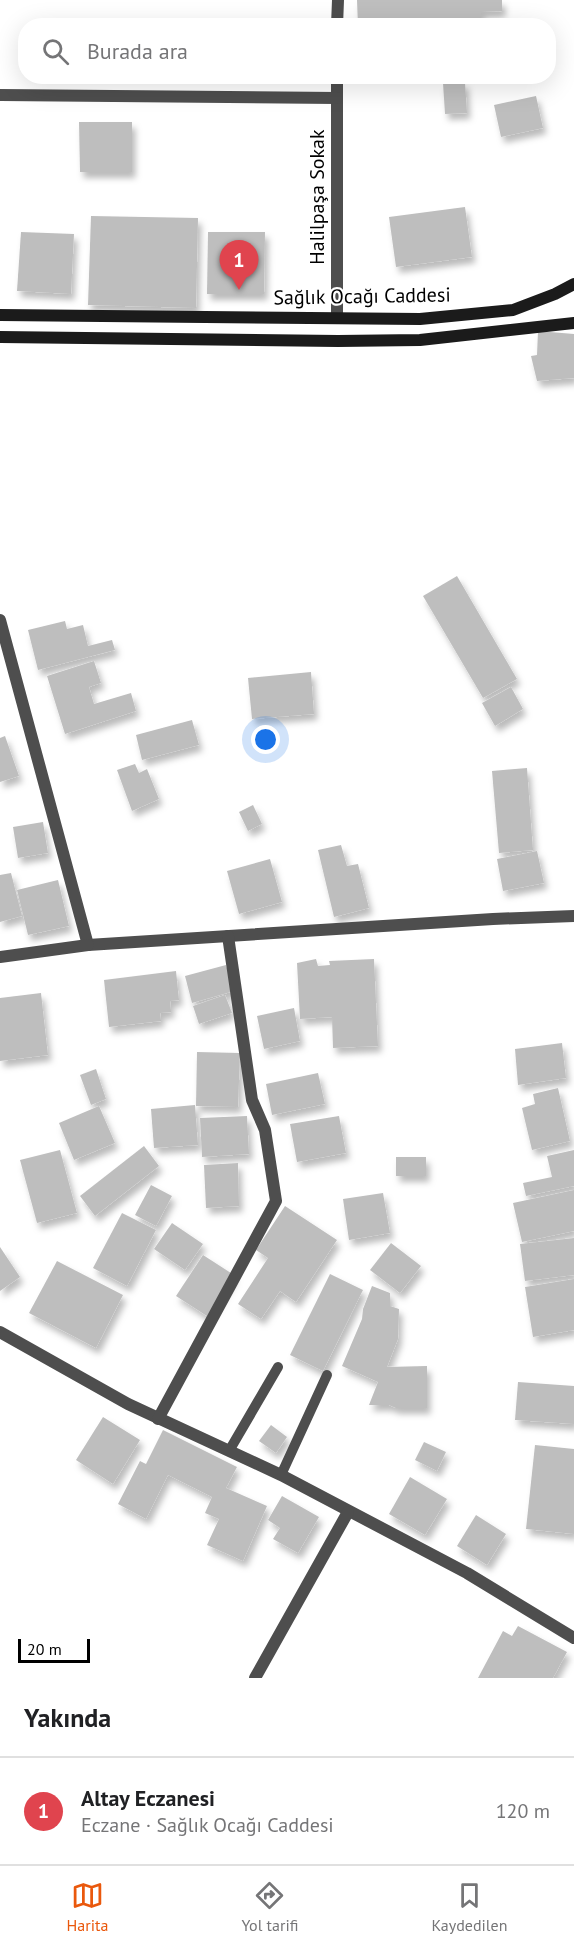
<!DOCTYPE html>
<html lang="tr">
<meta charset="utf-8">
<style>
body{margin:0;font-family:"PT Sans",sans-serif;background:#f2f2f2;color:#202124}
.scale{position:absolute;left:18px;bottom:15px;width:72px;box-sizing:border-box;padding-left:6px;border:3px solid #000;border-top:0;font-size:16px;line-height:21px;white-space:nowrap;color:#000;-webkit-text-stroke:4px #fff;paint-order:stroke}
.you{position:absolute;left:266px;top:740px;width:21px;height:21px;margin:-15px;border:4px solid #fff;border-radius:50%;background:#1a73e8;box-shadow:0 0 0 9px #1a73e833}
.badge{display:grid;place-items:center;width:39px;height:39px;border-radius:50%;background:#ea580c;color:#fff;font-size:20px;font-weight:700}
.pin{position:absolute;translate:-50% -50px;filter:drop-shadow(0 2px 3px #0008)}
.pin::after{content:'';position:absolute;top:32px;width:21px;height:18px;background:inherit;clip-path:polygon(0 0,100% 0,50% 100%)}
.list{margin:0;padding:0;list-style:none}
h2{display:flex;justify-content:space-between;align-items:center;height:78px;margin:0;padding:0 24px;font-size:26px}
h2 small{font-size:20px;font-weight:400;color:#757577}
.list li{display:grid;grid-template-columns:39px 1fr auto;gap:18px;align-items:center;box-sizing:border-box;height:108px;padding:0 24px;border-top:2px solid #e0e0e0}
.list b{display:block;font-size:22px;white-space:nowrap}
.list p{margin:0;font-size:20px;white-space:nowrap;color:#757577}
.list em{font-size:20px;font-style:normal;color:#757577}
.icon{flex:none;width:33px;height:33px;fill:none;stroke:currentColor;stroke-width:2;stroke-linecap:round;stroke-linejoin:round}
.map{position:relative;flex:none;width:574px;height:1678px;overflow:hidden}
.search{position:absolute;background:#fff;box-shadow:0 6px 24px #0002;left:18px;right:18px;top:18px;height:66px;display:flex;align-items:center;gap:15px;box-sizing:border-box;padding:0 21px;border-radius:24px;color:#757577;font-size:22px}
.sheet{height:186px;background:#fff}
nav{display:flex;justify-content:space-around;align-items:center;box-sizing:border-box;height:84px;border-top:2px solid #e0e0e0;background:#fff;font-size:16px;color:#757577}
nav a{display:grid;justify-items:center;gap:3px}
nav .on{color:#ea580c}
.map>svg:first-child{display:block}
</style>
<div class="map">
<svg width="574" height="1678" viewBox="0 0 574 1678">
<defs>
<filter id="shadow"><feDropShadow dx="3.5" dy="6" stdDeviation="3" flood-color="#0004"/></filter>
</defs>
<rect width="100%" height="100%" fill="#fff"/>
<g fill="#bebebe" filter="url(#shadow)">
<polygon points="357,0 502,0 502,11 481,12 481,21 466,22 467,26 358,26"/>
<polygon points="465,82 467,113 445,114 443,83"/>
<polygon points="536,96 543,128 501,137 494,105"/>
<polygon points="79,122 132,122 132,172 80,172"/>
<polygon points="465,207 472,257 396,267 389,217"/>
<polygon points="91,216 198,218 196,308 88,305"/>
<polygon points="21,232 74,234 71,294 17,291"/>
<polygon points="208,232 265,232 264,294 207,294"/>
<polygon points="538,331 574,334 574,378 537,381 531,356 537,355"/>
<polygon points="457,576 517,679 483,698 423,596"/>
<polygon points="65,621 67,629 83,625 88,646 112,640 115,650 38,670 28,630"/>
<polygon points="94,661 101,683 89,687 94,704 131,693 136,711 65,734 47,676"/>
<polygon points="311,672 314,714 252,719 248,678"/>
<polygon points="511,687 523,709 495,726 482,703"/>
<polygon points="192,720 199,745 142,760 136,735"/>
<polygon points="5,736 19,776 0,782 0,738"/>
<polygon points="135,764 139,773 147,769 159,799 132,811 117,770"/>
<polygon points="527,768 533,850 499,853 492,771"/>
<polygon points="253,805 262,824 248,831 239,812"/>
<polygon points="43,822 48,853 18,858 13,827"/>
<polygon points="341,845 347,866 358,864 369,908 334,917 318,850"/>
<polygon points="537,851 544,883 503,891 497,859"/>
<polygon points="270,859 282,902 239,914 227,871"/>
<polygon points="11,873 22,916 0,922 0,875"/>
<polygon points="58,880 69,926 28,935 17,890"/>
<polygon points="316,959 318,966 330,965 329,961 374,959 378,1046 333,1048 332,1017 300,1019 297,963"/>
<polygon points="226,965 234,991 192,1003 185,976"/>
<polygon points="176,971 179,1000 170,1001 171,1012 160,1013 161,1021 109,1027 104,980"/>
<polygon points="41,993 48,1055 0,1061 0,998"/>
<polygon points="225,995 232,1013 199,1024 193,1006"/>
<polygon points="294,1008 300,1041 264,1049 257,1016"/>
<polygon points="562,1043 566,1078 518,1085 515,1049"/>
<polygon points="197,1052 240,1053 238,1107 196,1106"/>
<polygon points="96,1069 106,1099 91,1105 80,1075"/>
<polygon points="318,1073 325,1104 272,1115 266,1084"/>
<polygon points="558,1088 570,1141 532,1150 522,1108 535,1104 533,1094"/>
<polygon points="195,1105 198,1145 154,1148 151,1109"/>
<polygon points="99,1106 115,1143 74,1160 59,1123"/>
<polygon points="247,1116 249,1154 202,1157 200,1118"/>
<polygon points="339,1116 346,1153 297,1162 290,1124"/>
<polygon points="144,1146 159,1166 95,1216 80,1196"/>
<polygon points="60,1150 77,1213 37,1223 20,1160"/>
<polygon points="574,1150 574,1186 526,1196 523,1183 552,1177 547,1156"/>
<rect x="396" y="1157" width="30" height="19"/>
<polygon points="238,1163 239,1206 206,1208 204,1165"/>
<polygon points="151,1185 172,1196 156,1226 135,1215"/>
<polygon points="574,1190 574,1231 522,1242 513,1203"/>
<polygon points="383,1193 390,1233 349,1240 343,1199"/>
<polygon points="285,1206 337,1240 296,1302 280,1291 261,1319 238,1304 268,1258 256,1250"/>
<polygon points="122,1213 156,1230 127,1286 93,1268"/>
<polygon points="172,1223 203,1244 185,1270 154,1249"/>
<polygon points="574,1238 574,1275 525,1281 520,1244"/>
<polygon points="391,1243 421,1266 400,1293 370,1270"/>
<polygon points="0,1247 20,1277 0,1291"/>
<polygon points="203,1255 234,1275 207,1316 176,1296"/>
<polygon points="57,1261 123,1295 96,1348 29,1313"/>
<polygon points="330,1274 363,1290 323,1371 290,1355"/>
<polygon points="574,1279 574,1330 533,1337 525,1287"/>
<polygon points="372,1286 390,1293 390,1306 399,1309 398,1339 387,1367 427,1366 427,1408 396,1408 389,1405 369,1405 378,1382 342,1366 362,1319 363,1309"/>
<polygon points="518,1382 574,1386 574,1424 515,1420"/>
<polygon points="103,1417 140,1440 113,1484 76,1460"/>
<polygon points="271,1425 287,1437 276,1453 259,1441"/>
<polygon points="163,1430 237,1467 226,1488 267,1506 243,1561 207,1545 219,1519 205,1513 212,1497 168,1475 146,1519 118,1504 140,1461 146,1464"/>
<polygon points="424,1442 446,1452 437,1471 415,1460"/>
<polygon points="535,1445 574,1449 574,1534 526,1529"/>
<polygon points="410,1477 447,1499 425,1535 389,1514"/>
<polygon points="282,1496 319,1517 298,1553 273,1539 280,1528 268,1520"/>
<polygon points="476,1515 506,1534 487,1565 457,1546"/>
<polygon points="518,1626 567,1652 553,1678 478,1678 503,1631 512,1636"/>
</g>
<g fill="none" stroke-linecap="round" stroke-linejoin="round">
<g stroke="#4e4e4e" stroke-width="10">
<polyline points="229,1451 278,1367"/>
<polyline points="281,1475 327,1375"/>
</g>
<g stroke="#4e4e4e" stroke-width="12">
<polyline points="337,26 338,0"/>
<polyline points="337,76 337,318"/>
<polyline points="0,95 337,98"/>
<polyline points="0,620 88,945 493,919 574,916"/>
<polyline points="0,957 88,945"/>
<polyline points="0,1332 128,1404 281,1475 467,1573 574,1638"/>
<polyline points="158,1419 276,1201 265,1130 252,1100 228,936"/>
<polyline points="255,1678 348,1512"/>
</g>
<g stroke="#1b1b1b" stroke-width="12">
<polyline points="0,315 420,319 513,310 555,294 574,284"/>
<polyline points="0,337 338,341 420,340 574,323"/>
</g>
</g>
<g text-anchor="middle" stroke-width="4.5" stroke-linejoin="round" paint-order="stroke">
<g font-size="20" fill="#000" stroke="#fff">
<text transform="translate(317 197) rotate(-90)" y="7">Halilpaşa Sokak</text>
<text transform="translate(362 296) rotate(-1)" y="7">Sağlık Ocağı Caddesi</text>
</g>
</g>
</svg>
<div class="scale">20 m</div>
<div class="you"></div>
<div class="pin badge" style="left:239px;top:290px;background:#e0444e">1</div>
<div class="search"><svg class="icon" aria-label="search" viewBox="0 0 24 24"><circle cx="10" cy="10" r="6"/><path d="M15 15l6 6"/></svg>Burada ara</div>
</div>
<section class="sheet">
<h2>Yakında<small></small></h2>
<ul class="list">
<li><span class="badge" style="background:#e0444e">1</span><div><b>Altay Eczanesi</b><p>Eczane · Sağlık Ocağı Caddesi</p></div><em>120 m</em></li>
</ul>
</section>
<nav>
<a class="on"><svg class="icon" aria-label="map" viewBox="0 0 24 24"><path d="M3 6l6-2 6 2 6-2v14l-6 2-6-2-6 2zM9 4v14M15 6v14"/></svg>Harita</a>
<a><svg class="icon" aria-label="directions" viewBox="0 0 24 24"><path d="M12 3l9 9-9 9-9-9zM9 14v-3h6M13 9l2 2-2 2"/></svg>Yol tarifi</a>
<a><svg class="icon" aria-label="saved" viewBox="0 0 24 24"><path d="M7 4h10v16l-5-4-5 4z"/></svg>Kaydedilen</a>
</nav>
